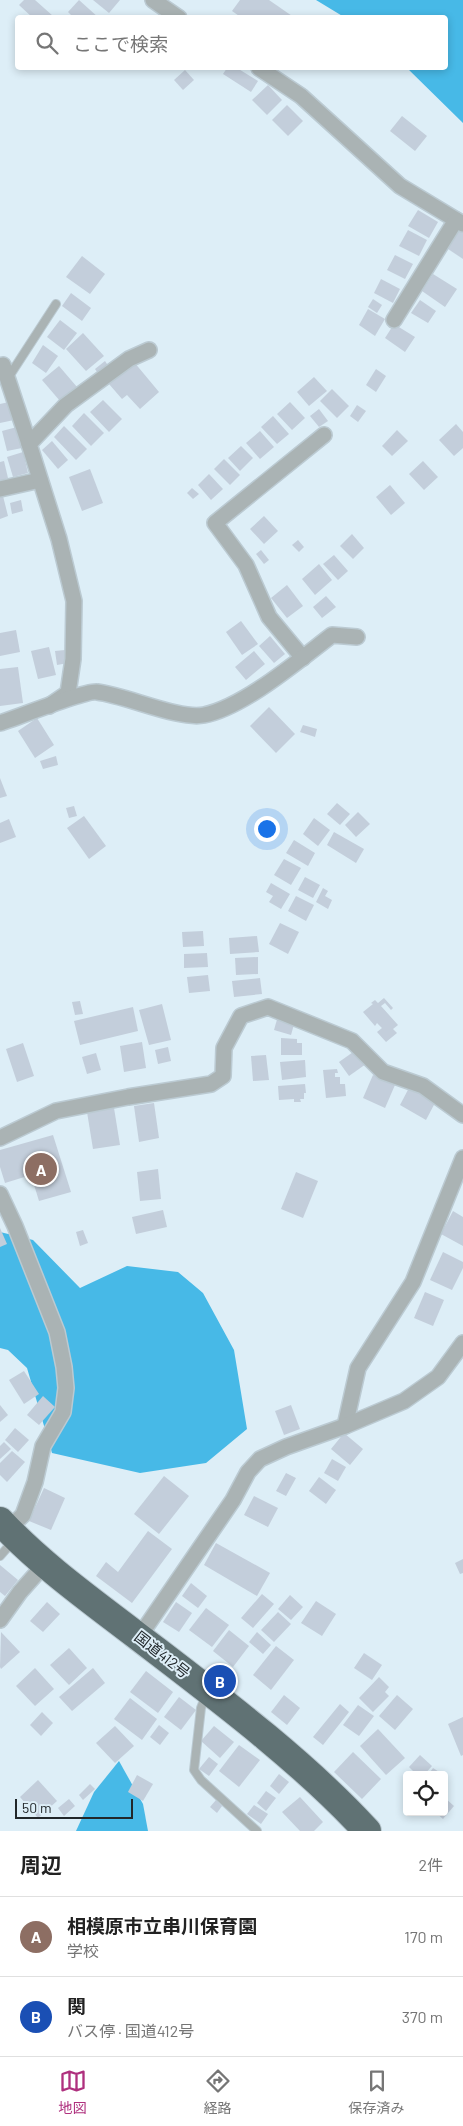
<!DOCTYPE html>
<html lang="ja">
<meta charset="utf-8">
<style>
body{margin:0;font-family:Barlow,"Noto Sans JP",sans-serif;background:#f6f6f6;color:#222}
.controls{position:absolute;right:15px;bottom:15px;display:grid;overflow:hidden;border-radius:5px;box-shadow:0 2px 8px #0003}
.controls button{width:45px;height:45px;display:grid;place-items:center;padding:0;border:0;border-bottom:1px solid #e0e0e0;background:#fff;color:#222;font:25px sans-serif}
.scale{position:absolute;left:15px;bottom:12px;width:118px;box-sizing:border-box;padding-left:5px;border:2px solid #21272a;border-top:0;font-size:14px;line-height:18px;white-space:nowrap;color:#21272a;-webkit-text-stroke:4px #ddeef7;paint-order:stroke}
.you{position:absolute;left:266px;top:828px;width:18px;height:18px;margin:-12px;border:4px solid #fff;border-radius:50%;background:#1a73e8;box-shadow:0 0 0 8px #1a73e833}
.badge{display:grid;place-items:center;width:32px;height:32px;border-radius:50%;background:#af307e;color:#fff;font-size:16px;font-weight:700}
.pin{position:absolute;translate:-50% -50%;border:2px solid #fff;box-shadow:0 1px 5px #0006}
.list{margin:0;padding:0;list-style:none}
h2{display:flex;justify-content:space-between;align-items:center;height:65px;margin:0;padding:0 20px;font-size:21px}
h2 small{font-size:16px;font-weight:400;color:#767676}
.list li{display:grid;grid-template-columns:32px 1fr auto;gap:15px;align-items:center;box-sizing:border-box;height:80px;padding:0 20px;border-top:1px solid #e0e0e0}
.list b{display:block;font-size:19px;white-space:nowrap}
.list p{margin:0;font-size:16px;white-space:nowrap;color:#767676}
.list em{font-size:16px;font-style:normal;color:#767676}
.icon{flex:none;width:28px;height:28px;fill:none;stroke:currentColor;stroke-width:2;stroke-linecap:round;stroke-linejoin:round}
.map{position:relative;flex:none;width:463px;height:1831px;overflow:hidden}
.search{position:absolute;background:#fff;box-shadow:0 2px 8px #0003;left:15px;right:15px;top:15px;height:55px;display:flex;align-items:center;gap:12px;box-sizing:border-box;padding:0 18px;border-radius:5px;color:#767676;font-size:19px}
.sheet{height:225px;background:#fff}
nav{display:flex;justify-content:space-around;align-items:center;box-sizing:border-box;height:70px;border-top:1px solid #e0e0e0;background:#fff;font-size:14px;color:#767676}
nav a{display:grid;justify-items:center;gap:2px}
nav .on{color:#af307e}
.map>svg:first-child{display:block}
</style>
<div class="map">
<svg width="463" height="1831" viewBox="0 0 463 1831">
<rect width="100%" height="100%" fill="#ddeef7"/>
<g fill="#47b9e7">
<polygon points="316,0 463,0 463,123 407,68 446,68 446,18 344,17"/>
<polygon points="0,1232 33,1240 80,1288 127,1266 178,1272 203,1293 234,1350 247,1429 206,1463 140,1473 52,1453 27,1368 8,1350 0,1348"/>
<polygon points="119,1761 143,1804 148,1831 76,1831 94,1792"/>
</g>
<g fill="#c3cedb">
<polygon points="24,0 35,0 53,16 33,18 19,5"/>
<polygon points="79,0 99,18 74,18 68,12"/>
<polygon points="93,0 120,0 109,13"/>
<polygon points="240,0 269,0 295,18 242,18 232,11"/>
<polygon points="227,68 237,68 258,81 251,92 223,74"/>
<polygon points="185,70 194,80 183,90 174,80"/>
<polygon points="268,85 282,100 267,115 252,100"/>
<polygon points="287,105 303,121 288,136 272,120"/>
<polygon points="402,116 427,136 415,151 390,131"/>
<polygon points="418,210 438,222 429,238 408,226"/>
<polygon points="456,229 463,233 463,259 445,247"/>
<polygon points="408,230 427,240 419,256 399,246"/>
<polygon points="395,255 413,264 405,279 387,270"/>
<polygon points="82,256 105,274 90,294 66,277"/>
<polygon points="433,274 457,289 445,307 422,291"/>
<polygon points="381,279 400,289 393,303 374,293"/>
<polygon points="71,293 91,308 82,321 62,306"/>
<polygon points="373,299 382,305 377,313 368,307"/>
<polygon points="420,300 436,311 428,323 411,313"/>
<polygon points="368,309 385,319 375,336 359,325"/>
<polygon points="60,320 77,333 64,350 47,337"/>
<polygon points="394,324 415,337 405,352 385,338"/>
<polygon points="83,333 104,356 86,371 66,349"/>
<polygon points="43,345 58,356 46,373 32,363"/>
<polygon points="105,361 109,367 99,375 95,369"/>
<polygon points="134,362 159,392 140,409 127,395 122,399 109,384"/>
<polygon points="59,366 77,387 60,401 42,380"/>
<polygon points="376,369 386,376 376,392 366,385"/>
<polygon points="314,377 327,391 309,406 297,392"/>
<polygon points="332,389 349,406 337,418 320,401"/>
<polygon points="103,400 122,419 109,432 90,412"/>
<polygon points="9,402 14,420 0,423 0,404"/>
<polygon points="290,402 305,418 292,430 277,414"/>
<polygon points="357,405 366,411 358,422 350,416"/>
<polygon points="319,409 328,421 319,427 310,416"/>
<polygon points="84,413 104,433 91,446 72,426"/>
<polygon points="273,416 289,434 277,444 261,427"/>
<polygon points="456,424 463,432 463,448 454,456 439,440"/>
<polygon points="64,426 87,449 76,460 54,437"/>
<polygon points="17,427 22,448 7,451 2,431"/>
<polygon points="397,430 408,441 392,456 382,446"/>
<polygon points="260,431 274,447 260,459 246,443"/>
<polygon points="52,441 68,460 58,469 42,450"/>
<polygon points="241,446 253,458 240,471 228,458"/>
<polygon points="23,452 28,473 13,477 7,457"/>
<polygon points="224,459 240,475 230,485 214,469"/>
<polygon points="4,461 8,478 0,481 0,462"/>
<polygon points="423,461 438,477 424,490 409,474"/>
<polygon points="90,469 103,503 82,511 69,477"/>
<polygon points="209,474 223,489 211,500 198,485"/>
<polygon points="390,485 405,503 391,515 376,497"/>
<polygon points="192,488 199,494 193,499 187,493"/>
<polygon points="3,496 8,516 0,519 0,497"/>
<polygon points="21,500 23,511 12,514 10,503"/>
<polygon points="264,516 278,531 264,544 250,529"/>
<polygon points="352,534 364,548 353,559 340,546"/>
<polygon points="298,540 304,547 299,552 292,545"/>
<polygon points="261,550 269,560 264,564 256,554"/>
<polygon points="334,555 348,571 338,580 323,564"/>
<polygon points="319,564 332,580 315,595 302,579"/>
<polygon points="287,585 303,606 287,618 271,598"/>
<polygon points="326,596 336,607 322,618 313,607"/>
<polygon points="241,621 258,644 242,655 226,632"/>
<polygon points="16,630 20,652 0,656 0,633"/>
<polygon points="270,636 285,654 274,663 259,646"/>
<polygon points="49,647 56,675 38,679 31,651"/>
<polygon points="65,650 68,663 57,665 55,651"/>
<polygon points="254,651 265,664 246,680 235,667"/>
<polygon points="18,667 23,703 0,706 0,669"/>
<polygon points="269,707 295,734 276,753 250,726"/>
<polygon points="37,718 54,745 35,758 18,731"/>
<polygon points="303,725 317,729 315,737 300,732"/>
<polygon points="56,756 58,765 43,769 40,761"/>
<polygon points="0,778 7,796 0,798"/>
<polygon points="337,803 350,814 340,825 327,814"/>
<polygon points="74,806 77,816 69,818 66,808"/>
<polygon points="358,812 370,824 356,837 345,825"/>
<polygon points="84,816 106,846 89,859 67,828"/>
<polygon points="314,818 330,830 318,846 303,834"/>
<polygon points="9,819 16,837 0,843 0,823"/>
<polygon points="334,832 364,849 356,863 327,845"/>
<polygon points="294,840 315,853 308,866 286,853"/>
<polygon points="284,859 301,868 291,885 274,875"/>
<polygon points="305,877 320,885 313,898 298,890"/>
<polygon points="271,883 290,894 281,909 269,902 273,896 266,892"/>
<polygon points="323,888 328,891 325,896 332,900 328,909 316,902"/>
<polygon points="296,896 314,905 306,921 288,911"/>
<polygon points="280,923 299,932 288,954 269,944"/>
<polygon points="203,931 204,946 183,947 182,932"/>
<polygon points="257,936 259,952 230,954 229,938"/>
<polygon points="207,953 208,967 184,968 184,954"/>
<polygon points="258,957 258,974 236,975 235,958"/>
<polygon points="208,975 210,991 189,993 187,977"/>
<polygon points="260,978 262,994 234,997 232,981"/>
<polygon points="384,998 393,1008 391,1010 385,1003 381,1006 398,1025 393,1029 397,1033 386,1042 377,1032 382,1028 377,1023 375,1026 363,1012 373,1004 371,1003 375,1000 378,1003"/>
<polygon points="80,1001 83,1014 75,1015 72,1002"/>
<polygon points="162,1004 171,1040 149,1045 139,1010"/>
<polygon points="133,1007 138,1031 80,1045 74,1021"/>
<polygon points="278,1016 295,1021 291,1035 274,1030"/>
<polygon points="281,1038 297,1039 297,1043 302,1043 302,1055 281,1055"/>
<polygon points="142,1042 146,1068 124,1072 120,1046"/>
<polygon points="23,1043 34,1076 17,1082 6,1049"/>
<polygon points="168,1047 171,1061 158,1064 155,1050"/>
<polygon points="356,1050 366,1064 349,1076 339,1062"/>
<polygon points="96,1053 101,1070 87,1074 82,1057"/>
<polygon points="266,1055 269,1080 253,1081 251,1056"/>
<polygon points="305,1060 306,1077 282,1080 280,1062"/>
<polygon points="337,1069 338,1073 335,1073 335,1077 340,1077 340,1084 345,1084 346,1096 326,1098 323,1070"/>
<polygon points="373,1075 395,1085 385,1108 363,1098"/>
<polygon points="305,1084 306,1093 304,1093 304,1099 300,1099 301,1102 294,1102 294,1099 279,1100 278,1086"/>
<polygon points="410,1086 436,1101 426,1120 400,1105"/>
<polygon points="154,1103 159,1138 139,1142 134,1106"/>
<polygon points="114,1108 120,1145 93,1149 87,1112"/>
<polygon points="53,1135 71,1192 39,1201 31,1175 5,1183 0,1167 0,1150"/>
<polygon points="158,1169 161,1199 140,1201 137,1172"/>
<polygon points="296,1172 318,1181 303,1218 281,1209"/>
<polygon points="163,1210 167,1227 136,1234 132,1217"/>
<polygon points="453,1211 463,1217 463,1246 441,1234"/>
<polygon points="0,1228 7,1244 0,1247"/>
<polygon points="83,1230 88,1243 80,1246 76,1232"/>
<polygon points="443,1252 463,1262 463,1268 452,1290 430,1280"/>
<polygon points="425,1292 444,1300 433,1326 414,1318"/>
<polygon points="24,1371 39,1394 24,1404 9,1380"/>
<polygon points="43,1396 55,1407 39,1425 27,1415"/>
<polygon points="0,1405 8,1415 0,1422"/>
<polygon points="291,1405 300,1429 284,1435 275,1411"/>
<polygon points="15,1428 29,1440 18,1452 5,1440"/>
<polygon points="344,1433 363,1449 350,1465 331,1449"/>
<polygon points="4,1442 11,1449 0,1459 0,1446"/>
<polygon points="12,1451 25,1462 7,1482 0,1475 0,1463"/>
<polygon points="332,1459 346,1467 338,1481 324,1473"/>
<polygon points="286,1473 296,1478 286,1496 276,1491"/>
<polygon points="164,1476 189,1496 159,1534 134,1514"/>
<polygon points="319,1477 336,1490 326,1504 309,1491"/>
<polygon points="44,1488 65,1498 51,1530 29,1521"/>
<polygon points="254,1496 278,1508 268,1527 244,1515"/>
<polygon points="148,1531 172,1549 132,1603 96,1576 106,1562 118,1572"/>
<polygon points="216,1543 270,1573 257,1596 204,1565"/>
<polygon points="463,1559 463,1573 460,1574 455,1563"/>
<polygon points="0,1565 18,1580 5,1596 0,1592"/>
<polygon points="191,1583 207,1596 198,1608 182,1596"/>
<polygon points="262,1594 274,1604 253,1628 241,1618"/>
<polygon points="290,1595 303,1607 291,1620 278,1609"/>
<polygon points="316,1601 336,1614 322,1636 301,1623"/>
<polygon points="47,1602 60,1614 43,1632 30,1621"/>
<polygon points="176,1602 192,1613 179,1632 163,1622"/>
<polygon points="206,1608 229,1625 212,1647 189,1630"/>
<polygon points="278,1612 291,1624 274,1642 261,1630"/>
<polygon points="229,1630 249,1646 233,1667 213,1651"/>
<polygon points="1,1632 20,1652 1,1669 0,1667"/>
<polygon points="257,1632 271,1645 263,1654 249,1642"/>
<polygon points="276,1646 294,1660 271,1690 253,1675"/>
<polygon points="69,1648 87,1668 69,1685 50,1665"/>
<polygon points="364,1653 382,1665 372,1680 354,1668"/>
<polygon points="35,1668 54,1689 35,1706 16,1686"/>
<polygon points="93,1668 105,1683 72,1711 59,1697"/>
<polygon points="146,1671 173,1692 158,1713 130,1692"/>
<polygon points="379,1677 389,1687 385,1692 389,1696 373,1712 359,1698"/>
<polygon points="284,1695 300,1708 287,1725 271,1712"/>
<polygon points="397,1695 413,1709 395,1730 379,1716"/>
<polygon points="179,1697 196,1710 181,1730 164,1717"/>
<polygon points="130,1698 157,1719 142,1740 114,1719"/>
<polygon points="340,1704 349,1712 323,1745 313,1737"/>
<polygon points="358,1705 374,1716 359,1736 343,1725"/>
<polygon points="42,1712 53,1723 41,1736 30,1725"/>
<polygon points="463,1717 463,1755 461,1756 448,1724"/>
<polygon points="159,1725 169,1733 160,1745 150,1737"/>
<polygon points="115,1726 134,1746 115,1763 96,1743"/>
<polygon points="214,1726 234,1742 220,1758 201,1741"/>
<polygon points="378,1729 405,1758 386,1775 360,1746"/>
<polygon points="239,1745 260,1760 239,1787 219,1771"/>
<polygon points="353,1752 381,1779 362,1799 334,1772"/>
<polygon points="420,1755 432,1766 424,1775 417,1775 409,1767"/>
<polygon points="209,1757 218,1764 209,1776 199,1769"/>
<polygon points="433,1768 444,1775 428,1775"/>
<polygon points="279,1774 289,1782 279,1794 270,1786"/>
<polygon points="137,1775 153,1784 143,1801 128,1792"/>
<polygon points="38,1780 57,1801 38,1818 20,1797"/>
<polygon points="90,1784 95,1789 83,1800 79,1795"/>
<polygon points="266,1791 276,1798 266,1811 257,1803"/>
<polygon points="300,1797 323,1822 314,1831 300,1831 282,1812"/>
<polygon points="444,1797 454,1806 443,1819 435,1812 444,1812"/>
<polygon points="69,1799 75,1806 64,1816 58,1808"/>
<polygon points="216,1800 222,1806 217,1813 210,1807"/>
<polygon points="254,1805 268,1814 261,1824 247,1814"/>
</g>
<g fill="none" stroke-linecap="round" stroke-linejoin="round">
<g stroke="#bbcad2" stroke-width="10">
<g id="lane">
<polyline points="8,378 56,304"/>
<polyline points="0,1556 14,1540"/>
<polyline points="206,1695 201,1708 194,1770 201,1780 257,1831"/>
</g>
</g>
<g stroke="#bbcad2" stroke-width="18">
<g id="street">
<polyline points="153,0 179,18"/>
<polyline points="259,68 301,96 400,186 463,224"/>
<polyline points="394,320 456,220"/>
<polyline points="0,366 3,365 29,444"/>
<polyline points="0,489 40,480"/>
<polyline points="303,658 269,617 246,565 215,523 324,435"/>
<polyline points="49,706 68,693 73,659 74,601 59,539 29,444 66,405 129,359 149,350"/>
<path d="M0,723C16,718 86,690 97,692C125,695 179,720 204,715C244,707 299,660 332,635L357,637"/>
<polyline points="0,1138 56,1111 128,1097 211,1084 223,1076 224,1048 241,1016 268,1007 352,1041 383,1072 423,1086 463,1115"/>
<polyline points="0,1194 15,1226 57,1332 64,1367 66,1388 63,1412 43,1446 35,1482 23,1515 8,1529"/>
<polyline points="345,1426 358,1368 413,1282 463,1158"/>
<polyline points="0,1620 20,1592 45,1564"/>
<polyline points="139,1637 233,1500 248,1472 260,1459 286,1447 345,1426 404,1401 438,1377 463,1343"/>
</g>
</g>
<g stroke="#bbcad2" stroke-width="30">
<path id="highway" d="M0,1521C40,1564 89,1599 136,1635C213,1694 302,1760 367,1831"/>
</g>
<use href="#lane" stroke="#aab3b4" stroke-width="8"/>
<use href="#street" stroke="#aab3b4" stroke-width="15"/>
<use href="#highway" stroke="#607274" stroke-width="28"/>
</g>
<g text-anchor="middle" stroke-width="4" stroke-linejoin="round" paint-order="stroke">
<g font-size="15" fill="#21272a" stroke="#ddeef7">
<text transform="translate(162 1655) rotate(38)" y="5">国道412号</text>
</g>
</g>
</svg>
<div class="controls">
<button><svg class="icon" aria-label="locate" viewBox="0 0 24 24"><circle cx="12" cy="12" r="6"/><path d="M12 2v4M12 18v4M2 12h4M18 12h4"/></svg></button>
</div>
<div class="scale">50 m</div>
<div class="you"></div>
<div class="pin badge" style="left:41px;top:1169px;background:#8d6e63">A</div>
<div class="pin badge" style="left:220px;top:1681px;background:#1a4fb4">B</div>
<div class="search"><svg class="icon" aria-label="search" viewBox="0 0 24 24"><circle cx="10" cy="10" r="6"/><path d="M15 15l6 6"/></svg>ここで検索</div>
</div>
<section class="sheet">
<h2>周辺<small>2件</small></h2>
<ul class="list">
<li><span class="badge" style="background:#8d6e63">A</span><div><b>相模原市立串川保育園</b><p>学校</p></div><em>170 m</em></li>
<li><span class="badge" style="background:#1a4fb4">B</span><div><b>関</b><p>バス停 · 国道412号</p></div><em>370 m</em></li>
</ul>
</section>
<nav>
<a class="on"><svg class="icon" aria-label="map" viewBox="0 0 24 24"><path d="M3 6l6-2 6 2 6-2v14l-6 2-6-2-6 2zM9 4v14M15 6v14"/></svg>地図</a>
<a><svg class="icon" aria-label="directions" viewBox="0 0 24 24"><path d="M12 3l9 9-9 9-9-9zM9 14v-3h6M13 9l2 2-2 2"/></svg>経路</a>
<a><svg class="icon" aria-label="saved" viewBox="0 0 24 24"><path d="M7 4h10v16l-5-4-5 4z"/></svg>保存済み</a>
</nav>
